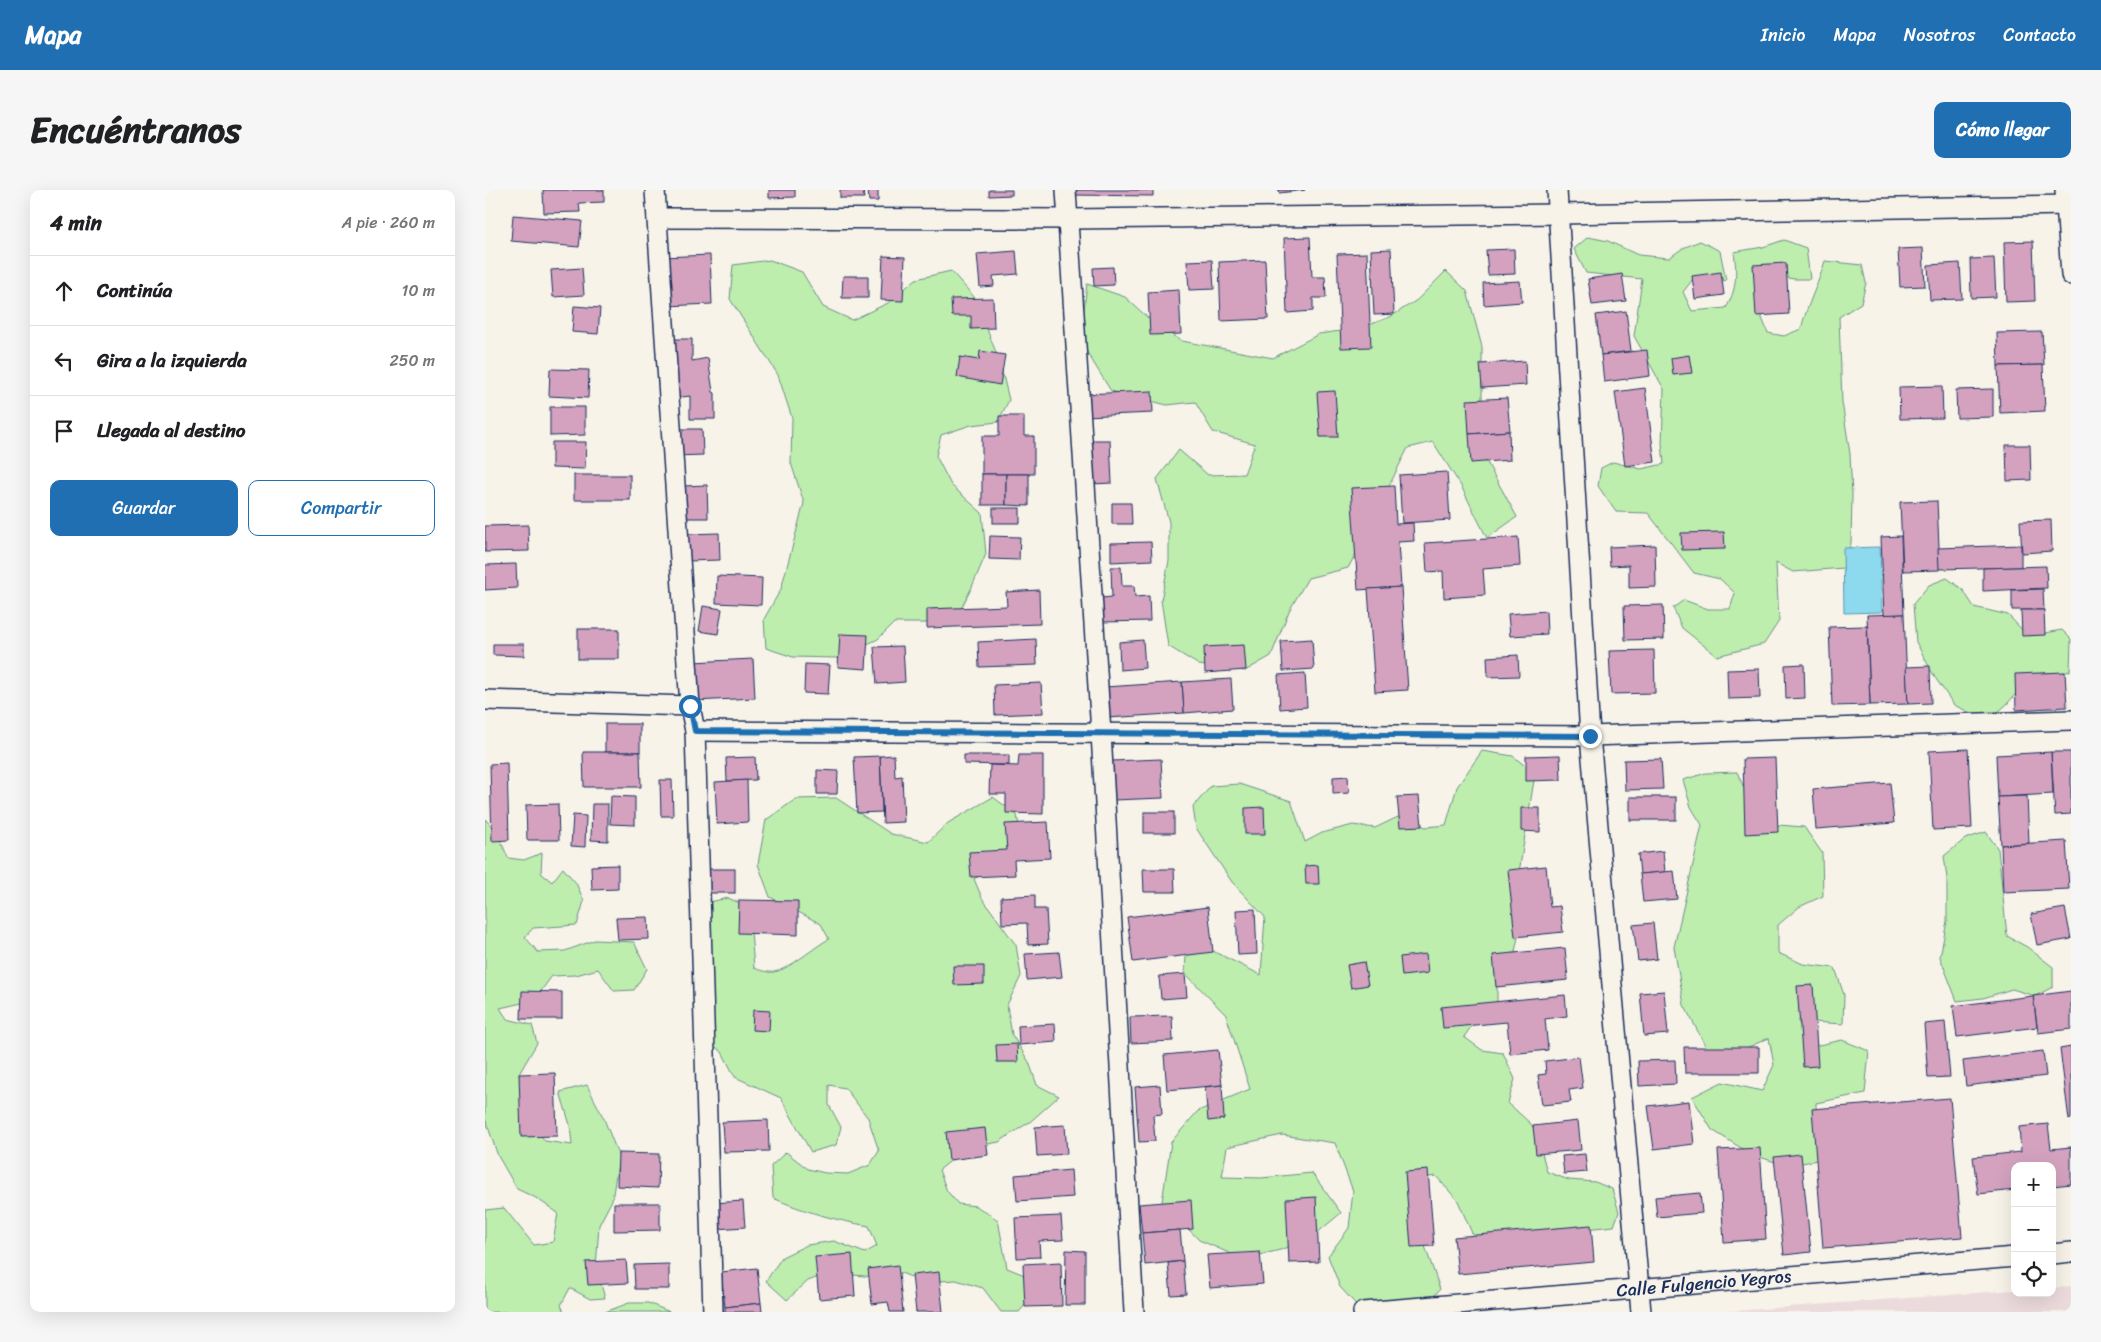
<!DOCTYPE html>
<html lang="es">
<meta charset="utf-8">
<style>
body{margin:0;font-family:Sriracha,sans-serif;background:#f6f6f6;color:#202124}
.controls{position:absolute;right:15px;bottom:15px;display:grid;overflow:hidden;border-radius:10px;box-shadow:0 5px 20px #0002}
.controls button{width:45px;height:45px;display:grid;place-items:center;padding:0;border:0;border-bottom:1px solid #e0e0e0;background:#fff;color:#202124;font:25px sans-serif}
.stop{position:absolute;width:15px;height:15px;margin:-11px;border:4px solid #1f6fb2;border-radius:50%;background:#fff}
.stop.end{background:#1f6fb2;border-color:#fff;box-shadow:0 1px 5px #0008}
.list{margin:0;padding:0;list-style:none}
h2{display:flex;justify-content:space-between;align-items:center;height:65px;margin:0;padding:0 20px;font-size:21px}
h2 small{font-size:16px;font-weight:400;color:#757577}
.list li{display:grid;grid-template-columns:32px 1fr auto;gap:15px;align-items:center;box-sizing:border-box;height:70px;padding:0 20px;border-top:1px solid #e0e0e0}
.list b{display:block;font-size:19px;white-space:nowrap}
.list em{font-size:16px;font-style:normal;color:#757577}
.actions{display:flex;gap:10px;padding:15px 20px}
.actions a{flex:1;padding:11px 0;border:1px solid #1f6fb2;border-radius:10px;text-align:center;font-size:18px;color:#1f6fb2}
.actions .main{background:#1f6fb2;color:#fff}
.icon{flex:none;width:28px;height:28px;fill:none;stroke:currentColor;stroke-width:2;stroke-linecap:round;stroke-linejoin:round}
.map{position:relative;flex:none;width:1586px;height:1122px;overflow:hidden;border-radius:10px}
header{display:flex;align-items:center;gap:30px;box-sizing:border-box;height:70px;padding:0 25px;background:#1f6fb2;color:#fff}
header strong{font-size:24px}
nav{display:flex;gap:28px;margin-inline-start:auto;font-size:18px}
.intro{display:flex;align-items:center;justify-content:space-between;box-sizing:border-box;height:120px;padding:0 30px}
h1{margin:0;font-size:35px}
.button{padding:12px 22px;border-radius:10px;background:#1f6fb2;color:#fff;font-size:18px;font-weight:700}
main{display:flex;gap:30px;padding:0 30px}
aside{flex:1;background:#fff;border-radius:10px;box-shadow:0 5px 20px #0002}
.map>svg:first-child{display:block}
</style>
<header>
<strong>Mapa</strong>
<nav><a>Inicio</a><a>Mapa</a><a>Nosotros</a><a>Contacto</a></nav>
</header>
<div class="intro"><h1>Encuéntranos</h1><a class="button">Cómo llegar</a></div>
<main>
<aside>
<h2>4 min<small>A pie · 260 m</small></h2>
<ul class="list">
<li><svg class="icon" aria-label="ahead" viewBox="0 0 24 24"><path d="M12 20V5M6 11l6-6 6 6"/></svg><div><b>Continúa</b></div><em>10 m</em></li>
<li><svg class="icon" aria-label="left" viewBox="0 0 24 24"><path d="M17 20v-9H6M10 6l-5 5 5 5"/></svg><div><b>Gira a la izquierda</b></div><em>250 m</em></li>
<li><svg class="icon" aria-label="arrive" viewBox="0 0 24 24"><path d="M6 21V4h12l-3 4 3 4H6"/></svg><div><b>Llegada al destino</b></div></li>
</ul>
<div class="actions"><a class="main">Guardar</a><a>Compartir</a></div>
</aside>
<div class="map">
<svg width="1586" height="1122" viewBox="0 0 1586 1122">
<rect width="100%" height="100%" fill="#f7f3e8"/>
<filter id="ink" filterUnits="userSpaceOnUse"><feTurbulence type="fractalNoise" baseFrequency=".02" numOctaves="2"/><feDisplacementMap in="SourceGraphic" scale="10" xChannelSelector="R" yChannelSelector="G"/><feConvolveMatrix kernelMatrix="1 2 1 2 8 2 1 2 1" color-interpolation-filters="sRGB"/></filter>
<g filter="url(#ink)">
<polygon fill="#ecdbdc" points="1586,1096 1586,1122 1236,1122 1530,1100 1530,1103 1567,1103 1567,1098"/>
<g fill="#beeead" stroke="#6c8e86">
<path d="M1103,47L1123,51L1153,65L1184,68L1198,58L1215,51L1235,61L1241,90L1220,97L1208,89L1198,102L1207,121L1241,118C1252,100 1252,82 1249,62L1278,57L1299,50L1321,58L1325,89H1309L1291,86L1275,123L1283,143L1299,146L1316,139C1322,115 1333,95 1340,71L1377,75L1381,93L1376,113L1354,127L1357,212L1365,264L1367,305L1366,353L1359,378L1308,382L1291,373L1294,431L1279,454L1232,466L1197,438L1188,418L1199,410L1223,419H1245L1250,403L1235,389L1209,383L1163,323L1131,322L1113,296L1116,278L1128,272L1156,279L1179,274L1177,253L1179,199L1149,146L1157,89L1101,83L1089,59Z"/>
<polygon points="285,70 317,82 338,117 367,130 403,113 431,89 466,81 490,108 515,173 524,210 513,232 486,235 456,245 451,266 466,295 497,323 501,364 486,399 470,430 447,433 409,433 393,449 352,468 308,467 281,458 279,429 296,399 319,313 306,273 307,228 293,185 245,109 248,75"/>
<path d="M961,81L982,101L997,157V210L1000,269L1032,327L1002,348L976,296L948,252L923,258C902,298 885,339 863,378L823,388L804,421L786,466L760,481L714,475L683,456L676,410L684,371V332L672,289L694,260L723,285L759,284L770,254L728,242L710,212L682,215L626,201L595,151L602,94L640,107L672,136L697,151L788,168L834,144L876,138L905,127L932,110Z"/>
<polygon points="1462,388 1478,400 1489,417 1523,425 1543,446 1577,440 1586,449 1585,481 1540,493 1522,514 1512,523 1490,525 1469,515 1449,486 1431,452 1428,414 1444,395"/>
<polygon points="997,561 1028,566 1050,584 1030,707 1035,738 1029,766 1012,783 1012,819 993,826 979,847 997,860 1018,863 1030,889 1023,913 1047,935 1053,948 1062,982 1084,990 1110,992 1127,999 1134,1022 1129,1036 990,1050 973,1011 951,986 931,989 935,1042 955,1099 936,1121 877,1121 855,1097 843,1066 864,1038 868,1001 850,953 797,945 742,957 737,987 776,988 827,983 856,1023 826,1048 795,1060 758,1069 714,1050 677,1012 686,952 713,921 765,899 741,825 700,783 702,748 776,785 780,727 747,692 711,638 708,617 726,596 754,594 806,611 820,652 837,643 868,635 890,638 913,627 941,637 961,635 972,597"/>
<polygon points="1252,582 1263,607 1280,634 1319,637 1337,663 1338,706 1314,717 1293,735 1293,763 1318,774 1350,778 1359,805 1358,834 1313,831 1325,857 1357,850 1384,861 1380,903 1331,913 1332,970 1302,976 1266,964 1227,940 1207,907 1237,892 1277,901 1289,875 1284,848 1229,872 1199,815 1189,757 1217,635 1206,617 1198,590 1221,583"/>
<path d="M508,607L532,625L536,647L511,676L489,689L497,708L531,755L536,786L522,815L527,845L544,872L552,895L574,906L546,931L514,952L482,958L454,980L462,1001L473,1014L491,1016L513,1030L522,1078L547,1088V1107L534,1122H516L498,1098L471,1090L439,1092L416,1083L391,1087L344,1083L323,1091L302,1110L281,1091L297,1067L322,1055L349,1051L380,1063L392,1056L384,1036C350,1030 320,1022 288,1008L286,976L301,962L323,979L340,983L363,984L385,975L394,961L383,928L360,898L344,895V915L356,937L351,955L326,962L296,908L250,887L237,862L216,845L220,713L243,708L264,717L269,778C274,780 283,783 289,782C305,779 329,757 344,749L336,734L285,707L273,674L281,630L311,609L351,608L406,644L443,652L463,633Z"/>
<polygon points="0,629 12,642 23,668 39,670 57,663 56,683 67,692 78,678 91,693 99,711 92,735 48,738 40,747 53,762 80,761 110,750 149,752 162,779 149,800 129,801 113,779 91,785 67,786 53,805 37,813 15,818 22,829 47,835 52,853 34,884 40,926 60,951 87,955 85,935 75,902 102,895 119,929 134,967 127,1010 114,1035 111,1078 120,1108 105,1109 85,1098 76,1115 79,1122 0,1122 0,1020 19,1018 49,1055 68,1052 73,1023 51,1008 32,999 13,966 0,928"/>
<polygon points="1501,642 1513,659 1522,746 1542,757 1568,777 1568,797 1550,806 1527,799 1498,808 1472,811 1455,767 1462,731 1462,688 1459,666 1480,649"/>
<polygon points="144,1113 163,1113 185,1122 120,1122"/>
</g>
<polygon fill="#8dd9ed" stroke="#5f95b4" points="1395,357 1397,422 1359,423 1358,358"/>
<g fill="#d4a2bf" stroke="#1b2f5e">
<polygon points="58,0 119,0 119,12 94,13 95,22 59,23"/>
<polygon points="284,0 310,0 310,7 284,8"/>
<polygon points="355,0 378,0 379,8 355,8"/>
<polygon points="383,0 393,0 393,11 384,11"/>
<polygon points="504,0 527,0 527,5 504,6"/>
<polygon points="588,0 668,0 668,6 588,5"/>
<polygon points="793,0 820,0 794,3"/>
<polygon points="28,25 97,31 94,57 26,51"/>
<polygon points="825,47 827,87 840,87 841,108 828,108 828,121 802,123 799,48"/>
<polygon points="1548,51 1550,111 1521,112 1519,52"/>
<polygon points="1438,58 1440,96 1415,97 1413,59"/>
<polygon points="906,59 909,124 889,125 886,60"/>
<polygon points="1029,59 1030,84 1003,85 1001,60"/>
<polygon points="531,61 533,84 508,86 509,96 495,97 492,64"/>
<polygon points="882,63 886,157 856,158 852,64"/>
<polygon points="225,65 227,114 180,116 177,67"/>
<polygon points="398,66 420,67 418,111 396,110"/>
<polygon points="1509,68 1511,107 1486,108 1485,69"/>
<polygon points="727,70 729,99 704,100 702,71"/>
<polygon points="780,70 783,129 736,131 734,72"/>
<polygon points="1301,73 1304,124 1271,126 1268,75"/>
<polygon points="1475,73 1477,109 1445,110 1443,75"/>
<polygon points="628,77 629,95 609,96 608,78"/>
<polygon points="97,78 99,105 68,107 66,80"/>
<polygon points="1236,82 1239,105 1210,109 1207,86"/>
<polygon points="1137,84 1141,111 1107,115 1103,89"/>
<polygon points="358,86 383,86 383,108 357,108"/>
<polygon points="1035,91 1037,112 999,115 998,93"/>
<polygon points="694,100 696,144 665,145 663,102"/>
<polygon points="508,108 509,138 486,139 486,126 467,126 466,109"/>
<polygon points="89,116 115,118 113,144 87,142"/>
<polygon points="1141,121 1146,161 1116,165 1111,125"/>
<polygon points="1557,142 1559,175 1513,176 1512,143"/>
<polygon points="185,149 207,149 207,171 223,168 228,202 230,203 230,229 205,229 205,206 190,208"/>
<polygon points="1162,160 1165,186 1119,192 1116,165"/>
<polygon points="495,161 520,165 515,195 472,187 475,167 494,170"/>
<polygon points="1204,165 1207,183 1188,185 1186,168"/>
<polygon points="1040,171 1041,195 997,198 995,174"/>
<polygon points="1558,175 1560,221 1515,223 1513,176"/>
<polygon points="65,179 104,180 103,208 64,206"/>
<polygon points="1457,196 1458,228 1415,229 1414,197"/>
<polygon points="1160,198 1170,272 1140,276 1130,202"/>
<polygon points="1508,199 1508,227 1472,228 1471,200"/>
<polygon points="667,201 668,223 600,226 599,204"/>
<polygon points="850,201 853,247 835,247 832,202"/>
<polygon points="1022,208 1025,241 984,244 982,210"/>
<polygon points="65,217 100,217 100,245 65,246"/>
<polygon points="514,226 539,226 539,246 549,246 549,284 497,284 497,246 514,246"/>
<polygon points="189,239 217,239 218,265 190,266"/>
<polygon points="1024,241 1025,270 986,273 984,244"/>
<polygon points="605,250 625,250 627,293 607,294"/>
<polygon points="67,252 101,252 100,279 67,278"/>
<polygon points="1521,255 1545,255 1546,290 1522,291"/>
<polygon points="962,282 965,330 917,333 914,285"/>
<rect x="497" y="284" width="24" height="31"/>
<polygon points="521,284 544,284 544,316 521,315"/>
<rect x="89" y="285" width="56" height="25"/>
<polygon points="222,295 223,328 199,328 198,296"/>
<polygon points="909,296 911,334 928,333 929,351 913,352 916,397 873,400 866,298"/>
<polygon points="1452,311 1455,380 1418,381 1415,312"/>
<polygon points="627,313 646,313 647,334 627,334"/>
<rect x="508" y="318" width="27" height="15"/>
<polygon points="1566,330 1567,361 1537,363 1535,331"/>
<polygon points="43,335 44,361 0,362 0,336"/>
<polygon points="1239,342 1240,359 1197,360 1196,343"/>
<polygon points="234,343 235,370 202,371 201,344"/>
<polygon points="505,346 535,347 534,370 504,369"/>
<polygon points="1416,346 1419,424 1399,425 1396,347"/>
<polygon points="1033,347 1035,376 998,379 1000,405 959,408 958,381 942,382 940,353"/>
<polygon points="666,352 667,370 626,372 626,353"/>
<polygon points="1170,355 1171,397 1144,398 1144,375 1125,376 1124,357"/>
<polygon points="1536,355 1536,377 1454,379 1453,358"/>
<polygon points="31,374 32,398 0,400 0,375"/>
<polygon points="1561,376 1562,398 1498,401 1498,378"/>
<polygon points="626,377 636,377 637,396 649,396 650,407 664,406 665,431 618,432 617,408 627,407"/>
<polygon points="232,386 277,388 276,415 231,413"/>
<polygon points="916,397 923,500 890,502 883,399"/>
<polygon points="1558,399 1559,420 1527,420 1527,400"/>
<polygon points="554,400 555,434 442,438 442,419 522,416 521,402"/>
<polygon points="1178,415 1179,449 1140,450 1139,416"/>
<polygon points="218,416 237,419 233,444 214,441"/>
<polygon points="1536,420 1559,420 1560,445 1537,446"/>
<polygon points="1061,421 1062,444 1025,446 1023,424"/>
<polygon points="1419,424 1423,514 1385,515 1382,425"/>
<polygon points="1382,436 1385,515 1347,516 1344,437"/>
<rect x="93" y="439" width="41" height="30"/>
<polygon points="355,444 383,445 381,479 353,477"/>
<polygon points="551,449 552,475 494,477 493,452"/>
<polygon points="827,449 829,479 798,481 796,451"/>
<polygon points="658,450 660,478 635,480 634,452"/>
<polygon points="8,454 39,454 39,466 8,465"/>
<polygon points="759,455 761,480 720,483 719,457"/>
<polygon points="418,456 420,492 392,494 389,457"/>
<polygon points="1169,460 1170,503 1126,504 1124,461"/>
<polygon points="1033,465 1034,486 1003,487 1002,467"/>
<polygon points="268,469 270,508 209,511 207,472"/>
<polygon points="320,474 345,475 343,504 319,503"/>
<polygon points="1319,474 1320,508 1301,509 1300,475"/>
<polygon points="1445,476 1446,513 1423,514 1421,477"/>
<polygon points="1274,479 1275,508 1243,509 1242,480"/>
<polygon points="1580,482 1582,517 1531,520 1530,484"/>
<polygon points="820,483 822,517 795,519 793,485"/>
<polygon points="746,489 748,519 699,523 697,492"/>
<polygon points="697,492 699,523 622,528 620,497"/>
<polygon points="556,493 558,523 510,525 509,495"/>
<rect x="120" y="534" width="35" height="28"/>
<polygon points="1483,559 1487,638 1448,640 1444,561"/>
<polygon points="98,562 155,562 156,597 99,597"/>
<polygon points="1566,562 1586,562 1586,624 1570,625"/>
<polygon points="1566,562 1568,604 1513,607 1511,565"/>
<polygon points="409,565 410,587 417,586 419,632 398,633 395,566"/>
<polygon points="479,565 524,565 524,575 479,574"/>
<polygon points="534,565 558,565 558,624 521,623 521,604 504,604 505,575 533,576"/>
<polygon points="1075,565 1076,590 1041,591 1041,566"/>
<polygon points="395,566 397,622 372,623 369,567"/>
<polygon points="270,567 271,590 242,591 241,568"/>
<polygon points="1290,568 1293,642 1260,644 1258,569"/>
<polygon points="676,569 678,608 629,610 627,571"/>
<polygon points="1176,569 1178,599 1140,600 1139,570"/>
<polygon points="22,573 24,650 7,651 5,574"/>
<polygon points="332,580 353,581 352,604 332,604"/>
<polygon points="863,586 864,603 848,604 848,587"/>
<polygon points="175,590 187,590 188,626 176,626"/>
<polygon points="262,590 263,632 232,634 230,592"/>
<polygon points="1405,593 1409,633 1331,639 1328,599"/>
<polygon points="126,606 150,607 150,635 125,634"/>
<polygon points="934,606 937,636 915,637 912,607"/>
<polygon points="1542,606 1544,653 1516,655 1513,607"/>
<rect x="1145" y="607" width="46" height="23"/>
<polygon points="73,614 74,650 42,650 41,615"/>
<polygon points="107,614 123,614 123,651 106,650"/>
<polygon points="779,617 780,644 760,644 760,618"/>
<polygon points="1036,618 1055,618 1055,642 1036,641"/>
<rect x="659" y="622" width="30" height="21"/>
<polygon points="88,625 101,626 100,657 86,656"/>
<polygon points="563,632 565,668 529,670 530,685 486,687 484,662 522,660 520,634"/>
<polygon points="1581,651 1584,699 1518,702 1516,655"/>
<polygon points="1178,661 1180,682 1155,684 1153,664"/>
<polygon points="133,675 133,699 107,700 106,676"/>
<polygon points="833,675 834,694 821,694 820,676"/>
<polygon points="1061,676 1065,717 1075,716 1078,742 1030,747 1023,680"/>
<rect x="218" y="679" width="32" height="24"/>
<polygon points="658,679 689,679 690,702 659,702"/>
<polygon points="1189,681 1192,709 1158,712 1155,684"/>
<polygon points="550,705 550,719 561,719 563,754 543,755 542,733 517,734 516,707"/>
<polygon points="254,710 313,711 313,745 253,743"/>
<polygon points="723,717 728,762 648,772 642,727"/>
<polygon points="1580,718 1586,749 1552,755 1546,724"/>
<polygon points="770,719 772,764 753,765 751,720"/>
<polygon points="163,727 164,749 133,750 131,728"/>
<polygon points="1168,733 1172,769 1153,771 1148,735"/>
<polygon points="1080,758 1083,790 1011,797 1008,765"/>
<polygon points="574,762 577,787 542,790 540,764"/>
<polygon points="941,764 943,783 917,786 915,767"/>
<polygon points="879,772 883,795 866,798 862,775"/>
<polygon points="468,776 499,776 499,794 469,795"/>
<polygon points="700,784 702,807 676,809 674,786"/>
<polygon points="1328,795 1333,876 1318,877 1312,796"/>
<polygon points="37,801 77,802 77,829 36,829"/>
<polygon points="1179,801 1183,844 1159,846 1155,803"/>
<polygon points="1586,801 1586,839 1553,843 1548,806"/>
<polygon points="1080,805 1082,826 1060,829 1063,860 1025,864 1022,832 958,838 956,817"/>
<polygon points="1548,806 1552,837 1472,847 1468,816"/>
<polygon points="268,820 285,821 284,841 267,840"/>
<polygon points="687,826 688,851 646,853 645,827"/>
<polygon points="1460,832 1465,887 1443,888 1439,834"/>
<polygon points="570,834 571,852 534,855 533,836"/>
<polygon points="532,854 533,872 512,872 511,855"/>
<polygon points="1199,857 1274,857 1274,883 1200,883"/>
<polygon points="1586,857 1586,929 1584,930 1575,859"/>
<polygon points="733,860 737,895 682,900 679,865"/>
<polygon points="1558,861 1561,886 1481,896 1478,871"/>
<polygon points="1094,867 1098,898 1084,900 1086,912 1057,915 1053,885 1061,884 1060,871"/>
<polygon points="1190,870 1191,894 1154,896 1153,871"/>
<polygon points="70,883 72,946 36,947 34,884"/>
<polygon points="675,895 677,924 668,925 670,951 654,952 650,897"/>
<polygon points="737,895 739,929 723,931 720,897"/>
<polygon points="1465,908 1477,1047 1338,1058 1327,919"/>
<polygon points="1204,911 1209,954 1169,959 1163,916"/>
<polygon points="283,930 284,961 239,962 237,932"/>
<polygon points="1093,931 1096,960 1051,964 1048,936"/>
<polygon points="1563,934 1566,959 1586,957 1586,994 1567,996 1567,976 1530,976 1530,1000 1493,1004 1488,967 1536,962 1534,937"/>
<polygon points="580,935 582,964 552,966 550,937"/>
<polygon points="500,938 503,965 464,970 461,942"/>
<polygon points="1275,958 1281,1049 1239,1052 1233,960"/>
<polygon points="133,963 174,964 173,998 132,996"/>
<polygon points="1100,964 1102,982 1079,984 1077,966"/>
<polygon points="1316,964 1326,1062 1299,1065 1289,967"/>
<polygon points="586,980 588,1007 532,1011 530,985"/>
<polygon points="943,980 949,1056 926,1057 920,982"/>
<polygon points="1215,1003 1217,1023 1172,1027 1170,1007"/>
<polygon points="831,1007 834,1072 804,1073 801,1009"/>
<polygon points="706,1010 708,1039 657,1043 654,1014"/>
<polygon points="258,1011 260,1037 230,1039 228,1013"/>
<polygon points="129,1013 175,1013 175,1040 129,1041"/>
<polygon points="576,1026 578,1050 554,1051 555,1067 532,1068 530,1028"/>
<polygon points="1106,1035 1109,1072 973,1084 969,1047"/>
<polygon points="695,1040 698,1071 660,1075 657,1043"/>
<polygon points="581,1060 600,1061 600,1115 580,1115"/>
<polygon points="775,1062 778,1094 725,1098 722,1065"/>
<polygon points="367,1064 370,1106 334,1109 330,1067"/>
<polygon points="141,1070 143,1093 103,1095 101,1072"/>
<polygon points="698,1071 701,1104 686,1105 683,1073"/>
<polygon points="576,1072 577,1116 540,1117 538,1074"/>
<polygon points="184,1074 184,1099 150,1099 149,1075"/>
<polygon points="413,1075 418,1122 405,1122 403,1112 387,1114 383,1079"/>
<polygon points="272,1078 276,1113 240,1117 236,1082"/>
<polygon points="454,1082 458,1122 431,1122 427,1085"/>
<polygon points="276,1113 277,1122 240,1122 240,1117"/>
</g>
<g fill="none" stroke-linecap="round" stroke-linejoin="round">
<g stroke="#1b2f5e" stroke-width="22">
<g id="street">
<polyline points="170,0 205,516 210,541 228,1122"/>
<polyline points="581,0 616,543 649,1122"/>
<polyline points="1072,0 1105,546 1156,1122"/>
<polyline points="1580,0 1586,85"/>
<polyline points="172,28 583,29 1074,24 1586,15"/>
<polyline points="0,510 205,516"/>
<polyline points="210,541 1105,546 1586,530"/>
<polyline points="1567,1064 1586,1062"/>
<path id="s1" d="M878,1122L1530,1067"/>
</g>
</g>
<use href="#street" stroke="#f7f3e8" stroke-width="19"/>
</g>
</g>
<g fill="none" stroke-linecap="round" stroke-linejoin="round" filter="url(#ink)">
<polyline stroke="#1f6fb2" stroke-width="6" points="205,516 210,541 1105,546"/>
</g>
<g text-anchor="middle" stroke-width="4" stroke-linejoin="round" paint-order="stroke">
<g font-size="18" fill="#1b2f5e" stroke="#f7f3e8">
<text dy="6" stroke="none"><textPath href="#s1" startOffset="342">Calle Fulgencio Yegros</textPath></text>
</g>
</g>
</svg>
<div class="controls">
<button>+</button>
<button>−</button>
<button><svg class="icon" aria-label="locate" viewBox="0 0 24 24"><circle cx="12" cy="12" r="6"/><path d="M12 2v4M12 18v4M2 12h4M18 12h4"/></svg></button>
</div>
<div class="stop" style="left:205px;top:516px"></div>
<div class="stop end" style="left:1105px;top:546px"></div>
</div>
</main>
